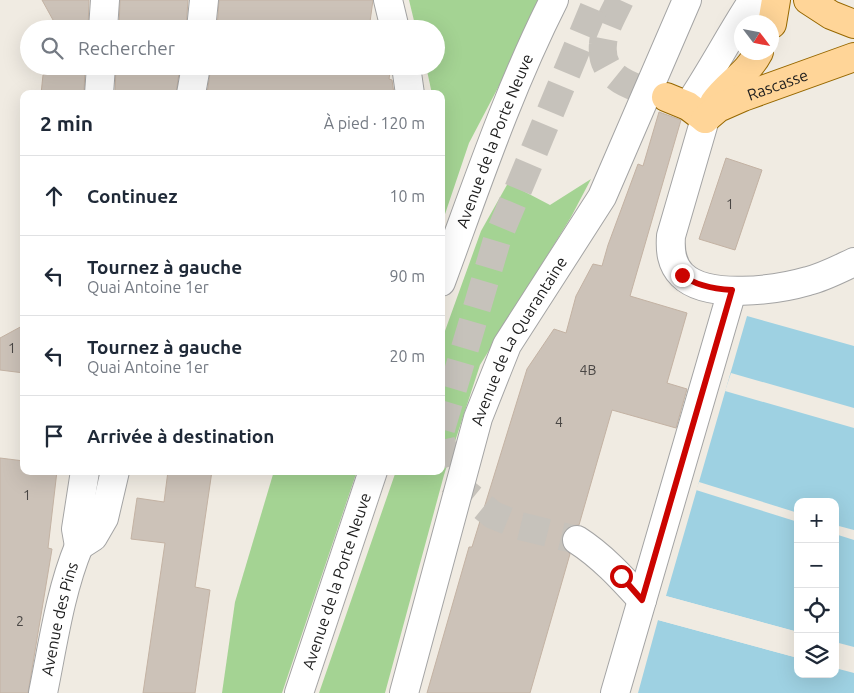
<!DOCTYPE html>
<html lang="fr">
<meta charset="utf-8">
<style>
body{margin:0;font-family:Ubuntu,sans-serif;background:#f6f6f7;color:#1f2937}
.controls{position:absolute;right:15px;bottom:15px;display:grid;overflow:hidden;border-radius:10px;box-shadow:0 5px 20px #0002}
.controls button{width:45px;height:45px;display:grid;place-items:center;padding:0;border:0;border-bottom:1px solid #e0e1e3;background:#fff;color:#1f2937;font:25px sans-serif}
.compass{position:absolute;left:734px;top:15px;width:45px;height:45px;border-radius:50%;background:#fff;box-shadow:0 5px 20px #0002;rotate:122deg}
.stop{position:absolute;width:15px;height:15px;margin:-11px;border:4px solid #cb0400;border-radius:50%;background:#fff}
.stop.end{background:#cb0400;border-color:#fff;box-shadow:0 1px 5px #0008}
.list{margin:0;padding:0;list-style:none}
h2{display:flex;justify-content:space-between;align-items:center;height:65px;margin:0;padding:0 20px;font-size:21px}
h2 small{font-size:16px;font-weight:400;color:#747a83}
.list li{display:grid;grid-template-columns:32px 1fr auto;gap:15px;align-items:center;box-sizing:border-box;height:80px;padding:0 20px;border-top:1px solid #e0e1e3}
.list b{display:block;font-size:19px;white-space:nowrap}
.list p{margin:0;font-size:16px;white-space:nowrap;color:#747a83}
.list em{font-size:16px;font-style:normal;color:#747a83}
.icon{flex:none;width:28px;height:28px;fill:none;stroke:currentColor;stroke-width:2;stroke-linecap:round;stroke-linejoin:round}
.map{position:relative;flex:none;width:854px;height:693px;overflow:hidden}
.search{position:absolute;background:#fff;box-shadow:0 5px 20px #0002;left:20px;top:20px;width:425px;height:55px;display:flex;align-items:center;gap:12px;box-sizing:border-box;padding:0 18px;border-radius:28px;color:#747a83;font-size:19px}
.panel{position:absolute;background:#fff;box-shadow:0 5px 20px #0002;left:20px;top:90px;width:425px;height:385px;border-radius:10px}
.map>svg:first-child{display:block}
</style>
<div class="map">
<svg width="854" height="693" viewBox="0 0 854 693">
<rect width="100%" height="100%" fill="#f0ebe2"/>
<g fill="#a4d393">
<polygon points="409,0 544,0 469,143 441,226 441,144 443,137 441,129 441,94 432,94 426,66 436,66 436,29 416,29"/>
<polygon points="591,179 571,217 480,365 444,475 385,693 319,693 396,471 441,471 441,342 481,231 508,183 550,205"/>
<polygon points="274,471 357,471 282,693 222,693 235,602"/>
</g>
<g fill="#9ed1e2">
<polygon points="747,316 854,346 854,647 835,642 835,502 798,502 798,632 666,596"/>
<polygon points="658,620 798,658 798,674 835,674 835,668 854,673 854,693 638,693"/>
</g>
<g fill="#f0ebe2">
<polygon points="731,373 854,408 854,428 725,391"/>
<polygon points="699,482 798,513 798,522 696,490"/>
<polygon points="835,525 854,530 854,540 835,534"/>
<polygon points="666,596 798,632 798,634 665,599"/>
<polygon points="659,618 798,656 798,658 658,620"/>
</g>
<g fill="#ccc2b8" stroke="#c3b2a3">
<polygon points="42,0 89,0 88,29 58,29"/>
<polygon points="120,0 188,0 186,29 119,29"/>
<polygon points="219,0 373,0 369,29 330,29 285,21 282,29 217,29"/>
<polygon points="50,66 85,66 84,94 41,94 43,75 51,71"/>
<polygon points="116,66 180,66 176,94 115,94"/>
<polygon points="211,66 391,66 389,79 392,80 394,94 207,94"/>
<polygon points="659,112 681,120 630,296 687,313 667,383 687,389 676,428 612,410 579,525 570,526 564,532 562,538 563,547 570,554 530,693 427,693 469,547 472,547 527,369 554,329 566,333 576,296 593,264 602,266 608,245 638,164 643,166"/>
<polygon points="726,158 762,170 735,250 699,239"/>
<polygon points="24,325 24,373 0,370 0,338"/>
<polygon points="0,458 24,461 24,471 57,471 48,548 52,549 28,693 0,693"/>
<polygon points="168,471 212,471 195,587 210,590 195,693 143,693 165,543 131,539 137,498 164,502"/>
</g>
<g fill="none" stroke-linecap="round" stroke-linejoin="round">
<g stroke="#c6c2bb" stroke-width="28" stroke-dasharray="28 14" stroke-linecap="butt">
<path d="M620,0C614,13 604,29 603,44C599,82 639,88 666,97"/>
<polyline points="441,429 497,240 597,0"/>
<polyline points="441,440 450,480 493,515 520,526 577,540"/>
</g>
<g stroke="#a4a4a4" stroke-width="30">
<g id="minor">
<polyline points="388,0 395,29"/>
<polyline points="103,29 105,0"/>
<polyline points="201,29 204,0"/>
<polyline points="406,66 410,94"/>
<polyline points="99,94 101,66"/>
<polyline points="191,94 196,66"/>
<path d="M688,106C711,72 730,35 753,0"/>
<path d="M705,119L671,236C670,250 671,264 682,275C707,300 777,290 808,281C824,277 839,269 854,262"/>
<path id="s1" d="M441,282C476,187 508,91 554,0"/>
<path d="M577,540C602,556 622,578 642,600"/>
<polyline points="79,546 93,537 104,518 115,471"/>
<polyline points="79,546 76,529 85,471"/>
<path id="s2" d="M43,693C53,644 60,592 79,546"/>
<path id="s3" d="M299,693L373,471"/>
<path id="s4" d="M404,693L478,418L507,345L602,197L687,0"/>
<polyline points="615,693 732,291"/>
</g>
</g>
<g stroke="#976800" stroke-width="30">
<g id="major">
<polyline points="808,0 831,15 854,24"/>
<polyline points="772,24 776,0"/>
<polyline points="666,97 688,106 705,119"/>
<path d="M714,103C727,84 747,75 759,52"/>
<path id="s5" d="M705,119L718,108L743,97L854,57"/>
</g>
</g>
<use href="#minor" stroke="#fff" stroke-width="28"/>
<use href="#major" stroke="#ffd598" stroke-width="28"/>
</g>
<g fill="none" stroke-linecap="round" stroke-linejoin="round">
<path stroke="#cb0400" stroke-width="6" d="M621,576L642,600L732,290C714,289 696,286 682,275"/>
</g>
<g text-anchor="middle" stroke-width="4" stroke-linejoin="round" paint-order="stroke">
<g font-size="14" fill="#494644">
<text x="730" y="209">1</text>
<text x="12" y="353">1</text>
<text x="588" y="375">4B</text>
<text x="559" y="427">4</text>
<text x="27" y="500">1</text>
<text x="20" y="626">2</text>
</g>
<g font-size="16" fill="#1d1d1d" stroke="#fff">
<text dy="6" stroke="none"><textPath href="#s5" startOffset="81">Rascasse</textPath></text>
<text dy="6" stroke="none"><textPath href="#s1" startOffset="151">Avenue de la Porte Neuve</textPath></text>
<text dy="6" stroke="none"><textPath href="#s4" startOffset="372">Avenue de La Quarantaine</textPath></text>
<text dy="6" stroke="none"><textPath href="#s3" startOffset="118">Avenue de la Porte Neuve</textPath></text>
<text dy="6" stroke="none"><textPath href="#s2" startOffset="76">Avenue des Pins</textPath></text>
</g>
</g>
</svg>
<div class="controls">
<button>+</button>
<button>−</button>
<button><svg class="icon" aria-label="locate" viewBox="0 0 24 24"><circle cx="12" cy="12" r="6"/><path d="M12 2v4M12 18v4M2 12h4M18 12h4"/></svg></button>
<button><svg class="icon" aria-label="layers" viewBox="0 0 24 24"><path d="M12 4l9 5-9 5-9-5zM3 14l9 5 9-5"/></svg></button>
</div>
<svg class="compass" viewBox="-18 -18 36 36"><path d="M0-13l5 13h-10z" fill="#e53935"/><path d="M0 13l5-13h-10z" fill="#747a83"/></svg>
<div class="stop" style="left:621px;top:576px"></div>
<div class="stop end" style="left:682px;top:275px"></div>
<div class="search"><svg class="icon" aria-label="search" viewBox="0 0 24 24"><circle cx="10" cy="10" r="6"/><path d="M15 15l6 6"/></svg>Rechercher</div>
<section class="panel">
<h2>2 min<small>À pied · 120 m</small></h2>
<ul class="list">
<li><svg class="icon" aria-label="ahead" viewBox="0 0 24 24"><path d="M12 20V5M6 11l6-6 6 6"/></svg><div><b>Continuez</b></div><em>10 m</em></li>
<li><svg class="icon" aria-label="left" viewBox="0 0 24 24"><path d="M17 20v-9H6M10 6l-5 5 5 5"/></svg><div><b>Tournez à gauche</b><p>Quai Antoine 1er</p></div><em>90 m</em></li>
<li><svg class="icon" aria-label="left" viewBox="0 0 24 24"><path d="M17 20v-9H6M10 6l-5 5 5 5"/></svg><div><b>Tournez à gauche</b><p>Quai Antoine 1er</p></div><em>20 m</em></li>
<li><svg class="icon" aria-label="arrive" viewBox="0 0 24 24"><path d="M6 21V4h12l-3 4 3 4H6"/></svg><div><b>Arrivée à destination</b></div></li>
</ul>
</section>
</div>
